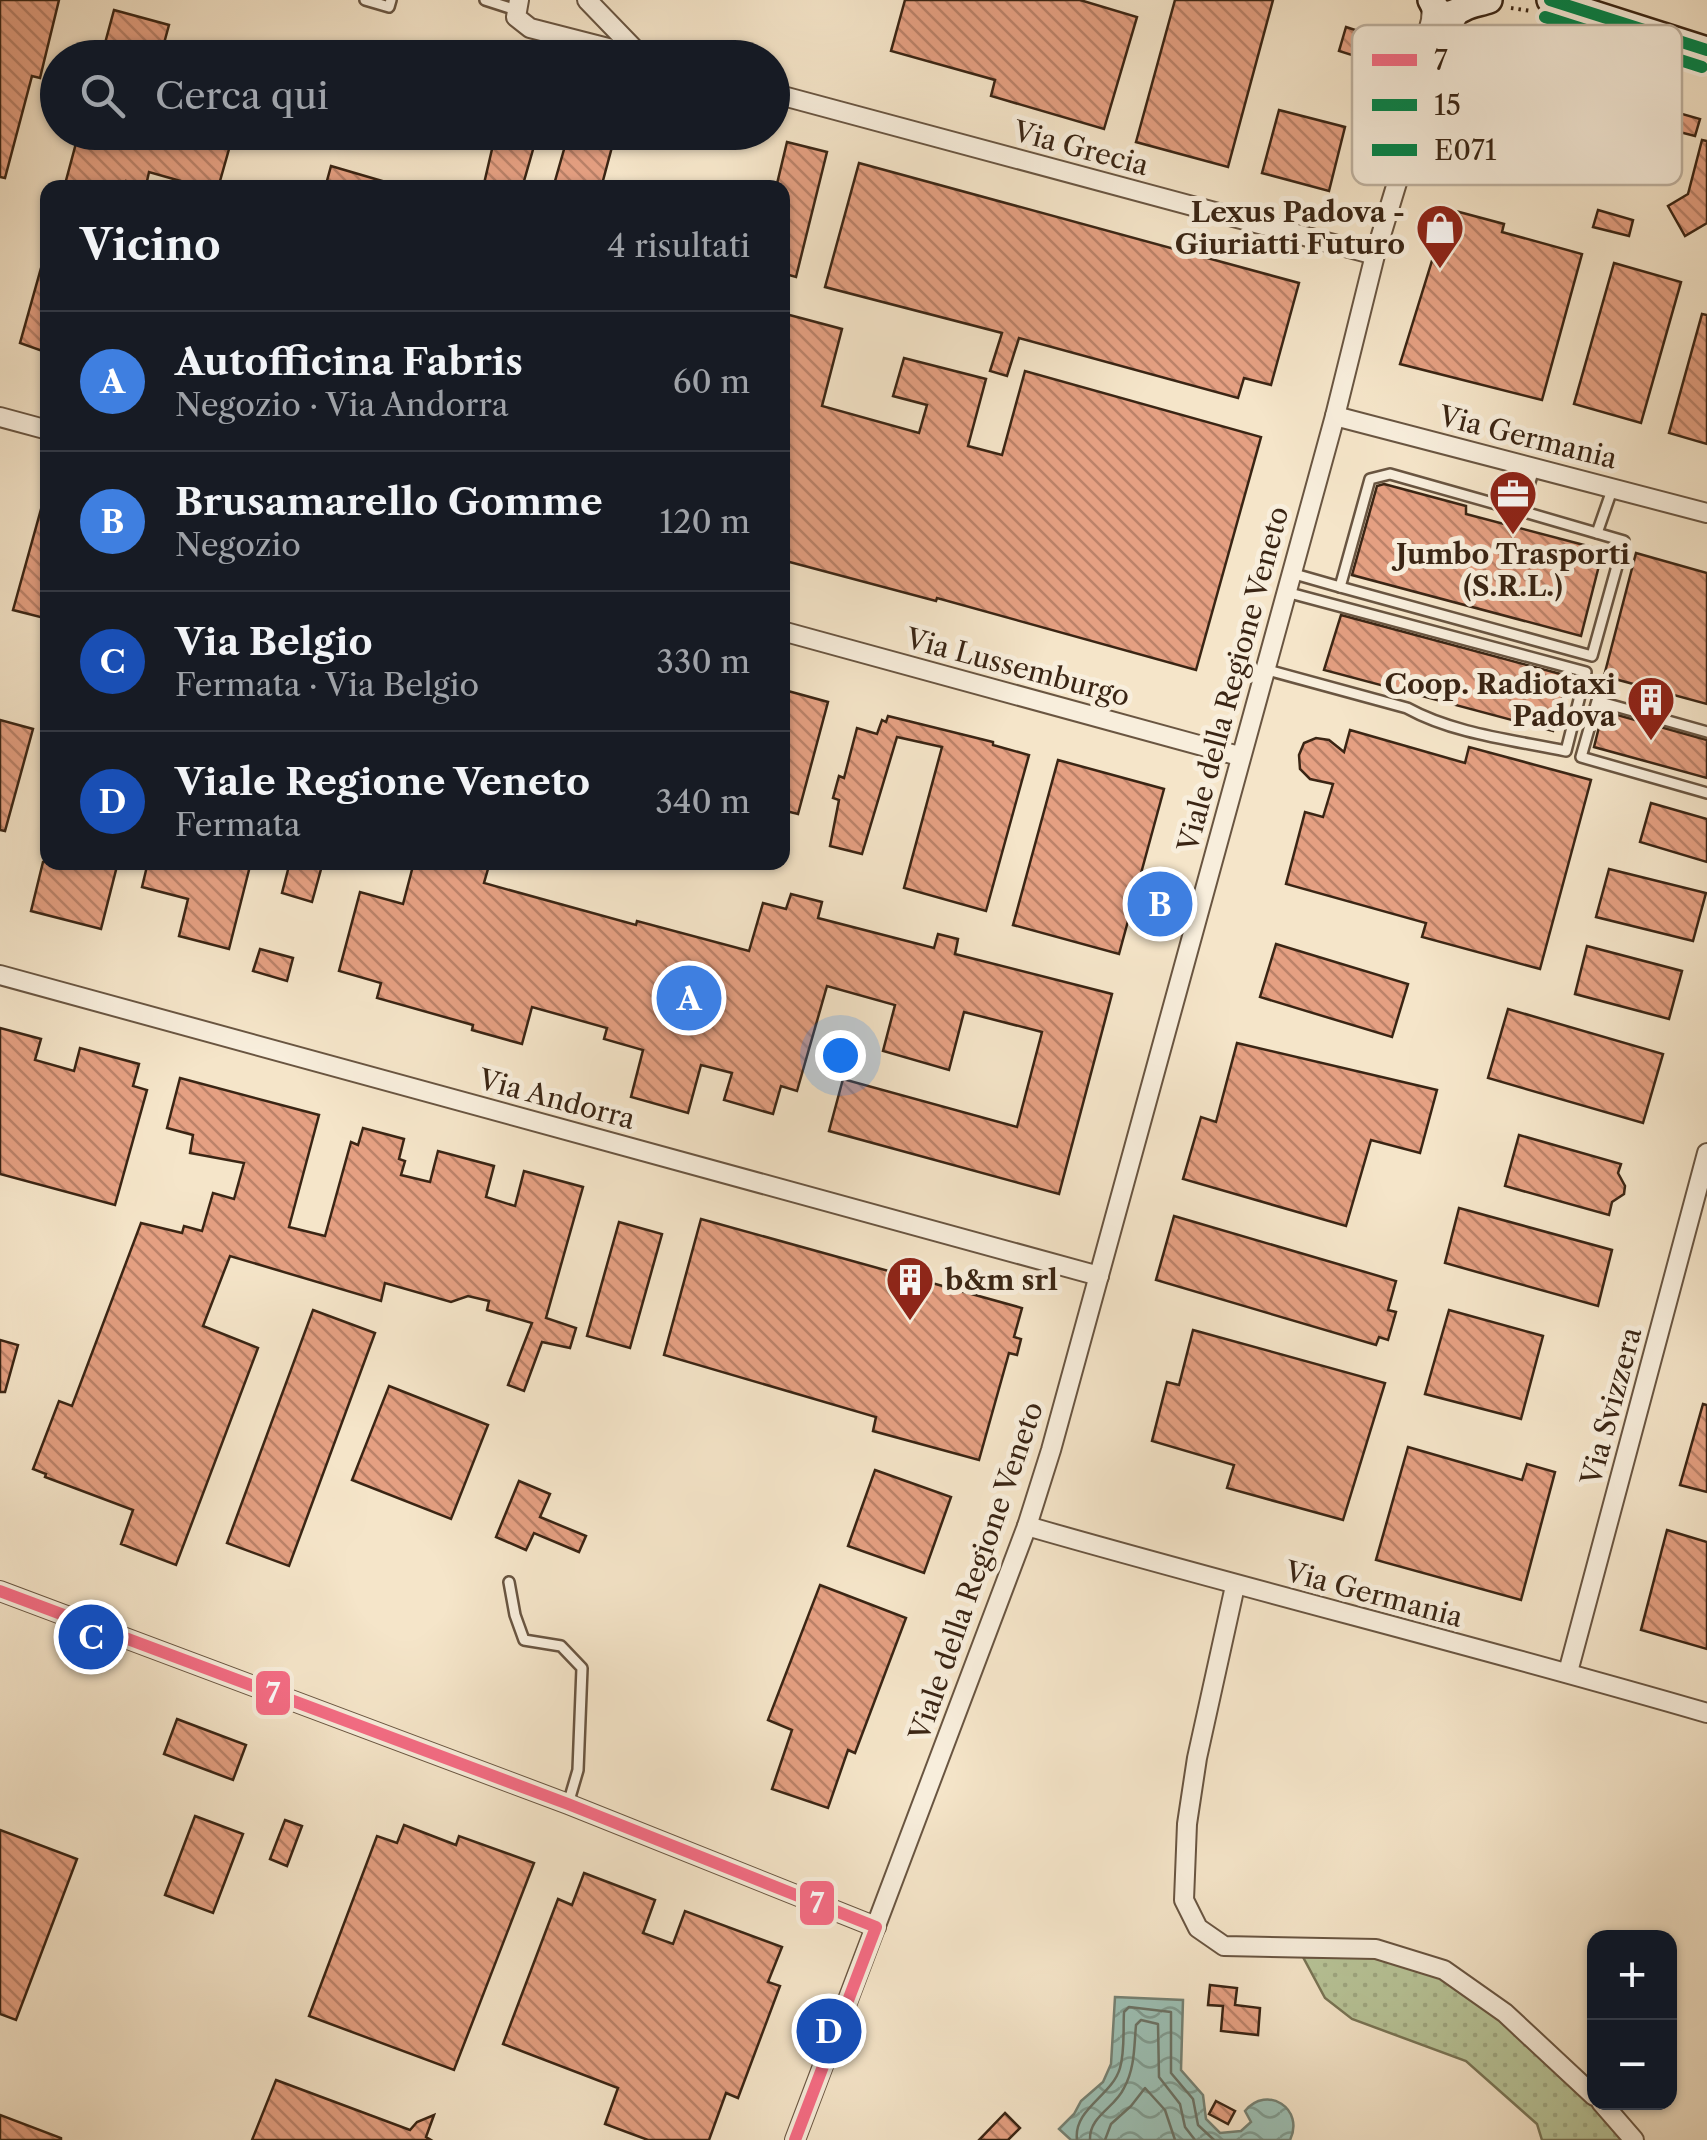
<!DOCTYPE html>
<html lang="it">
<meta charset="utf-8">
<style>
body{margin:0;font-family:"Libre Caslon Text",serif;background:#20242c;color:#f1f3f6}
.controls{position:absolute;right:30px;bottom:30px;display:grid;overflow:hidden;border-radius:20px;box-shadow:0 2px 8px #0004}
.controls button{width:90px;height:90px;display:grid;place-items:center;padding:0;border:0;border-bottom:2px solid #363941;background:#171b24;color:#f1f3f6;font:50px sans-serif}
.you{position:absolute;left:840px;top:1055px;width:35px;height:35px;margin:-25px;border:8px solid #fff;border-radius:50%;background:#1a73e8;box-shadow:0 0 0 15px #1a73e833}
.badge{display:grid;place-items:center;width:65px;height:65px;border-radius:50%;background:#ea580c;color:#fff;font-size:32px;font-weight:700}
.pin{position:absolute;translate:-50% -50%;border:5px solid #fff;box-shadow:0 2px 10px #0006}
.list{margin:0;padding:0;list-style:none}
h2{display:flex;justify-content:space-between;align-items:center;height:130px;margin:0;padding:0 40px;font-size:42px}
h2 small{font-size:32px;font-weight:400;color:#9ea1a6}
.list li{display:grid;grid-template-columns:65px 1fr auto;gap:30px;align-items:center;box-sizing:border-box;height:140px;padding:0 40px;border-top:2px solid #363941}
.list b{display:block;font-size:38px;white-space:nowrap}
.list p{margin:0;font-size:32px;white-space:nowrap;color:#9ea1a6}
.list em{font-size:32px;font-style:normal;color:#9ea1a6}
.icon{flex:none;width:55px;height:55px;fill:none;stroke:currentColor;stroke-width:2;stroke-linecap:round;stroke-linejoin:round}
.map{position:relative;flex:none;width:1707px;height:2140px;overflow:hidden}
.search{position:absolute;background:#171b24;box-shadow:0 2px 8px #0004;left:40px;top:40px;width:750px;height:110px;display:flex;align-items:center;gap:25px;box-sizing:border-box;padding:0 35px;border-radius:55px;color:#9ea1a6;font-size:38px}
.panel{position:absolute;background:#171b24;box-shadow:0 2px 8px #0004;left:40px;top:180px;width:750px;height:690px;border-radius:20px}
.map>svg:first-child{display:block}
</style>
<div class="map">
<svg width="1707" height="2140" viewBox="0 0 1707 2140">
<defs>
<pattern id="grass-dots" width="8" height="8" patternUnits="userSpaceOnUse" patternTransform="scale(2.5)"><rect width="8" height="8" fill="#b8c599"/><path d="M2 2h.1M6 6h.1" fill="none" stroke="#9fa983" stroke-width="1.8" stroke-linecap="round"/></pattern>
<pattern id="water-waves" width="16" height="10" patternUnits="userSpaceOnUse" patternTransform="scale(2.5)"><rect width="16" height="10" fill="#9cbfb3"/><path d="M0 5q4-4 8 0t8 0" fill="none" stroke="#809b90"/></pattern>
<pattern id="building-back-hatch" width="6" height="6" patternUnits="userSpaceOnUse" patternTransform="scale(2.5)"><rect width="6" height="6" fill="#e5a082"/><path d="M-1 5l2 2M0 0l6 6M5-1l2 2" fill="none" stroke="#bb8269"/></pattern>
</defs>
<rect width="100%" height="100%" fill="#f5e5c9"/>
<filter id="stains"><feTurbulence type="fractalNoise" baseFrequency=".002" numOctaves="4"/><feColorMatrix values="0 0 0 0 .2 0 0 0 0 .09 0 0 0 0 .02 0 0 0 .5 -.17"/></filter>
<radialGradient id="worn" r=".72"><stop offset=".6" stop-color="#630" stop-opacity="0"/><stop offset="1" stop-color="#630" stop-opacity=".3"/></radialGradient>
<polygon fill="url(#grass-dots)" stroke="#797556" stroke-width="2.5" points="1303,1957 1376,1958 1440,1975 1511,2010 1627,2140 1542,2140 1537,2124 1466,2061 1352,2019 1325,1998"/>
<path fill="url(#water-waves)" stroke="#758173" stroke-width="2.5" d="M1115,1997L1183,2000L1181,2070L1203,2095L1206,2119L1220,2133L1241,2131L1251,2122L1245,2111C1267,2084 1305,2109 1290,2140H1071L1059,2129L1074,2114L1081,2101L1103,2082L1111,2064Z"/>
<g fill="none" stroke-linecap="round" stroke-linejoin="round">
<g stroke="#6b7264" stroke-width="2.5">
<path d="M1077,2140C1073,2109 1112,2096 1120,2068C1125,2051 1123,2029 1124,2012L1129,2007L1171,2012V2073L1193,2099L1198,2125L1214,2140"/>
<path d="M1090,2140C1089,2116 1115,2108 1124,2088C1135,2068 1134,2047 1136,2025L1141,2020L1158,2024L1159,2077L1180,2104L1185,2127L1195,2140"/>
<polyline points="1105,2140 1111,2124 1131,2106 1145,2088 1165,2110 1175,2140"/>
</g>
</g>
<g fill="url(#building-back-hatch)" stroke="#3a2514" stroke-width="2.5">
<polygon points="0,0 59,0 40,78 32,76 5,178 0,177"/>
<polygon points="905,0 1080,0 1137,17 1104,129 991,96 995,80 891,51"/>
<polygon points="1175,0 1273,0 1228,167 1136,142"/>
<polygon points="114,10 169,25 160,58 101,58"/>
<polygon points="1346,27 1392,42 1373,103 1357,99 1368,60 1339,51"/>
<polygon points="1649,73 1676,80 1668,110 1700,119 1695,136 1664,128 1653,172 1625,165"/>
<polygon points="1279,110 1345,127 1329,191 1262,173"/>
<polygon points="79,132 198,132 231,142 218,188 183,188 184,182 149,172 146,186 126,181 124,188 64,188"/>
<polygon points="496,132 538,132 522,188 483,188"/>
<polygon points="569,132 616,132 601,188 553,188"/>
<polygon points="1702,140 1707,141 1707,223 1685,236 1668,206 1688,194"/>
<polygon points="787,142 827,152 796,277 782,273 782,188 776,188"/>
<polygon points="859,163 1299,283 1271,385 1244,378 1238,398 1019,338 1007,376 990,371 1002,333 825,287"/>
<polygon points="331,166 389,183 389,188 325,188"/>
<polygon points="1448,209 1504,224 1502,232 1582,254 1542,400 1400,364"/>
<polygon points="1598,210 1633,220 1629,236 1593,227"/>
<polygon points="43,261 48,262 48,353 20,343"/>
<polygon points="1614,263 1681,282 1641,423 1574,404"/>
<polygon points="782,313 842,329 822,406 919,433 927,405 893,396 904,358 986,379 968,446 1002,455 1025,371 1261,437 1196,670 937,598 936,601 782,560"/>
<polygon points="1702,314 1707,315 1707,444 1669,433"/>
<polygon points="1384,484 1466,506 1466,514 1603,550 1581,636 1352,575 1377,486"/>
<polygon points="43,502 48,503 48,619 13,610"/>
<polygon points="1636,553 1707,573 1707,704 1604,676"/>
<polygon points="1341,615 1568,676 1553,731 1324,670"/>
<polygon points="788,691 828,702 798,814 782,810 782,711"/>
<polygon points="1603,711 1707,740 1707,778 1594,747"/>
<polygon points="888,716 993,742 993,745 1029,755 986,911 904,888 942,747 897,737 862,854 830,846 839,800 833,798 839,776 844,778 857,728 877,734 882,720 886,722"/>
<polygon points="0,720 33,729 5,831 0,830"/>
<polygon points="1350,730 1465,763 1469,747 1591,780 1540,969 1422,937 1426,923 1286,884 1305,812 1323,817 1333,784 1310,779 1300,769 1299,755 1304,743 1316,738 1329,740 1344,752"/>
<polygon points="1058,760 1164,789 1119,954 1013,925"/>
<polygon points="1651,803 1707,819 1707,862 1640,842"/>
<polygon points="43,862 118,862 101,929 31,911"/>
<polygon points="148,862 251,862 229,949 179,936 188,899 142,887"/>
<polygon points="290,862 323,862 312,902 282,893"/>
<polygon points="414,862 490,862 484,883 636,925 637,921 749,951 763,903 786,909 791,894 822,902 818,918 934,948 938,934 958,939 955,954 1112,994 1059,1194 829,1131 843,1079 1017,1127 1042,1032 964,1012 949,1070 883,1051 895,1005 827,986 797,1091 781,1086 773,1114 724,1100 732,1073 701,1065 688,1113 631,1097 643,1050 604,1039 607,1028 532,1007 522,1044 472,1030 473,1025 377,998 381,983 339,971 360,892 403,904"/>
<polygon points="1609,869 1706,893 1693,941 1596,917"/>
<polygon points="1276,944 1408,984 1392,1037 1260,997"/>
<polygon points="1587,946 1682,971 1669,1019 1575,994"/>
<polygon points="260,949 293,958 287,981 253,971"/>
<polygon points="1508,1009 1663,1054 1643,1123 1488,1078"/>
<polygon points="0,1028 41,1039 35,1060 74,1071 80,1048 139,1064 133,1086 147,1090 115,1205 0,1174"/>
<polygon points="1237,1043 1437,1090 1420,1153 1371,1140 1346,1226 1183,1179 1201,1117 1216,1122"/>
<polygon points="180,1078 319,1115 289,1227 325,1236 351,1142 358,1145 363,1128 404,1139 399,1159 405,1161 401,1175 430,1182 438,1151 494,1166 486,1197 515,1206 524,1171 583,1187 546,1318 576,1328 570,1348 542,1342 524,1391 508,1385 532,1323 487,1310 489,1301 468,1296 451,1302 385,1283 381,1301 230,1256 203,1326 258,1348 176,1565 121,1544 133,1510 45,1477 46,1474 33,1469 59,1401 72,1406 141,1223 182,1233 184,1226 202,1231 213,1193 234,1199 244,1163 190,1153 193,1135 167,1128"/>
<polygon points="1519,1135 1621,1164 1618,1173 1625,1186 1624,1194 1612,1202 1609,1215 1505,1186"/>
<polygon points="1459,1208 1612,1250 1598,1306 1445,1263"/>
<polygon points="1174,1216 1396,1281 1388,1310 1396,1312 1388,1340 1379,1337 1376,1345 1156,1280"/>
<polygon points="701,1219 1022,1308 1014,1337 1021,1339 1017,1355 1009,1353 979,1460 873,1431 876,1417 664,1355"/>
<polygon points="619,1222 662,1234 630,1348 587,1336"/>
<polygon points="313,1310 375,1333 289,1566 227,1543"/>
<polygon points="1449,1310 1543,1336 1521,1419 1425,1394"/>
<polygon points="1193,1330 1385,1383 1343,1520 1227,1488 1234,1465 1152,1441 1167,1382 1179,1385"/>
<polygon points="0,1340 18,1345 5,1392 0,1392"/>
<polygon points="389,1386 488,1425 451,1519 352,1480"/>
<polygon points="1703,1404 1707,1405 1707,1492 1680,1485"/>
<polygon points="1408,1447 1522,1480 1527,1464 1555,1472 1521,1600 1376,1560"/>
<polygon points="875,1470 951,1497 924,1573 848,1546"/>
<polygon points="519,1481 550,1494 540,1517 586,1536 579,1552 534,1533 526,1550 496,1537"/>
<polygon points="1667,1530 1707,1542 1707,1649 1641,1630"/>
<polygon points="820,1585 906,1618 855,1753 848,1750 828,1808 772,1789 792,1730 768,1720"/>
<polygon points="177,1719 246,1745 233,1780 164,1754"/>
<polygon points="195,1816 243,1834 213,1913 165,1895"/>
<polygon points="285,1820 302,1826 287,1866 270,1859"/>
<polygon points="404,1825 456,1845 459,1836 534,1863 454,2070 309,2016 377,1836 397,1843"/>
<polygon points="0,1830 77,1859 16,2020 0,2014"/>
<polygon points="584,1873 655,1900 643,1933 673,1944 685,1911 782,1947 768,1982 780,1986 738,2098 726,2093 709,2140 648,2140 605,2124 618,2088 503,2044 558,1899 572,1905"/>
<polygon points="1210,1985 1237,1988 1235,2005 1260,2008 1258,2035 1221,2031 1223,2006 1208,2005"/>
<polygon points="276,2080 410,2130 417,2122 434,2115 426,2137 431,2140 252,2140"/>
<polygon points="1216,2101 1235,2111 1228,2124 1209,2114"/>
<polygon points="1005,2113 1020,2128 1008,2140 979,2140"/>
<polygon points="0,2115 61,2138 61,2140 0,2140"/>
</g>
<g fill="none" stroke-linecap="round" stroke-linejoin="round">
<g stroke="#695541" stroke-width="14">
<g id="lane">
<polyline points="365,0 389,7 391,0"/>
<polyline points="485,0 516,10"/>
<polyline points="1521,511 1624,541 1592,656 1340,587 1370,479 1390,474 1521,511 1534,469"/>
<polyline points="1597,533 1612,490"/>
<polyline points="1291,573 1340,587"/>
<path d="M1264,669L1407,708C1454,734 1514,740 1566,751L1586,672L1286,592"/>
<polyline points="1707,732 1597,701 1581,757 1707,793"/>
<polyline points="509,1582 515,1615 524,1640 561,1646 582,1668 578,1770 568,1804"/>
</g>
</g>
<g stroke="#695541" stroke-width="22">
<g id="street">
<polyline points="519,0 516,17 530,28 643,57"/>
<polyline points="587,0 642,57"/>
<polyline points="772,93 1375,255"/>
<polyline points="1417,126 1435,89 1453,24 1461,11"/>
<polyline points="1335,416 1707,513"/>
<polyline points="0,417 48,430"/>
<polyline points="782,631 1239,756"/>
<polyline points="0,975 1099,1276"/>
<path d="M1027,1526C1253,1591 1481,1647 1707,1713"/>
<polyline points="1235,1586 1197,1758 1187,1824 1184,1900 1198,1928 1224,1946 1376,1949 1444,1970 1505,2013 1594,2096"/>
<polyline points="0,1591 568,1804 876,1927"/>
<polyline points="1568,1672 1707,1153"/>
<polyline points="1601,2102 1634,2140"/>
<polyline points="795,2140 1027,1526 1051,1450 1335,416 1375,255 1410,140 1419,67 1431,20 1432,4"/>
</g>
</g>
<g stroke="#3a2514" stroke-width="30">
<g id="secondary">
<path d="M1431,0C1440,19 1449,16 1464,8C1471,4 1481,3 1489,0"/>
<polyline points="1550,0 1707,50"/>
</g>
</g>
<polyline stroke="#3a2514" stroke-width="4" stroke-dasharray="2.5 5" stroke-linecap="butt" points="1511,8 1531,11"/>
<use href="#lane" stroke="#f8eedc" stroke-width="9"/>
<use href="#street" stroke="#f8eedc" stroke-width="18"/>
<use href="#secondary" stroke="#f8eedc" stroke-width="25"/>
<g stroke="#f8eedc" stroke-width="20">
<polyline id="bus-1" points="0,1591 568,1804 876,1927 795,2140"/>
</g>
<g stroke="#f8eedc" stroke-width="20">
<polyline id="bus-2" points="1550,0 1707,50"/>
</g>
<g stroke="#f8eedc" stroke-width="20">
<polyline id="bus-3" points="1545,17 1702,67"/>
</g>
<use href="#bus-1" stroke="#f66c85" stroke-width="12"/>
<use href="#bus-2" stroke="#00854a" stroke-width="12"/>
<use href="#bus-3" stroke="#00854a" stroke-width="12"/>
</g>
<defs>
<g id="shop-pin" transform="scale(2.5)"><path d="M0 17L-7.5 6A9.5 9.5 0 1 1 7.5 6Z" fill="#8f2418" stroke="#f8eedc"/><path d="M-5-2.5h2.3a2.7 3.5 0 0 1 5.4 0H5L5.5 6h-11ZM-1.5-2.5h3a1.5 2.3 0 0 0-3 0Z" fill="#fff"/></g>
<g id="office-pin" transform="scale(2.5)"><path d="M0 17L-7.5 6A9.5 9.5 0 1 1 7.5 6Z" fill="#8f2418" stroke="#f8eedc"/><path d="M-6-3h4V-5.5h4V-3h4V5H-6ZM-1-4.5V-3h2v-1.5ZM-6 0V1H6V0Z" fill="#fff"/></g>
<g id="building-pin" transform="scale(2.5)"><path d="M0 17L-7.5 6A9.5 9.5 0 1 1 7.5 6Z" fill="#8f2418" stroke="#f8eedc"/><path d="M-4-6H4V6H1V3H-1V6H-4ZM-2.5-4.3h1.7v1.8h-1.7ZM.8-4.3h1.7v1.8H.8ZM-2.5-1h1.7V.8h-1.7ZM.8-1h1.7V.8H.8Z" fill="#fff"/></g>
</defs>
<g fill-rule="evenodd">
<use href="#shop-pin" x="1440" y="228"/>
<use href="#office-pin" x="1513" y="494"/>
<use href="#building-pin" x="1651" y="700"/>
<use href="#building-pin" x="910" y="1280"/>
</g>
<g text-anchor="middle" stroke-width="10" stroke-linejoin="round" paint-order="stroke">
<g font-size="28" fill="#3a2514" stroke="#f8eedc">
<text transform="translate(1081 148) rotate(15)" y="10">Via Grecia</text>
<text transform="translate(1528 437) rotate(14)" y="10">Via Germania</text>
<text transform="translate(1018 667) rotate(15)" y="10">Via Lussemburgo</text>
<text transform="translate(1233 679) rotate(-75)" y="10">Viale della Regione Veneto</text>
<text transform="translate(557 1099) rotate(15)" y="10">Via Andorra</text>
<text transform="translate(1611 1406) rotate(-75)" y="10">Via Svizzera</text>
<text transform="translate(976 1571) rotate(-71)" y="10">Viale della Regione Veneto</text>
<text transform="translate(1374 1594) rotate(15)" y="10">Via Germania</text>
</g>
<g font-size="28" font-weight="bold" fill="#3a2514" stroke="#f8eedc" text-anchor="end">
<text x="1405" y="222">Lexus Padova -<tspan x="1405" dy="32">Giuriatti Futuro</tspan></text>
<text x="1513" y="564" text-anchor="middle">Jumbo Trasporti<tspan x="1513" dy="32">(S.R.L.)</tspan></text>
<text x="1616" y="694">Coop. Radiotaxi<tspan x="1616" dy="32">Padova</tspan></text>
<text x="945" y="1290" text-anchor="start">b&amp;m srl</text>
</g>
</g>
<rect x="1352" y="25" width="330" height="160" rx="15" fill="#f8eedc" stroke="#bfb2a0" stroke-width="2.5"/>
<rect x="1372" y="54" width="45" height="12" fill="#f66c85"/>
<rect x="1372" y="99" width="45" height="12" fill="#00854a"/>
<rect x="1372" y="144" width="45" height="12" fill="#00854a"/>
<g font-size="28" fill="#3a2514">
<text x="1434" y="70">7</text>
<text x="1434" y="115">15</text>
<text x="1434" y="160">E071</text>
</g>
<g stroke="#f8eedc" stroke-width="4">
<rect x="254" y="1669" width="38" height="48" rx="10" fill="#f66c85"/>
<rect x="798" y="1879" width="38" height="48" rx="10" fill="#f66c85"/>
</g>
<g font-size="28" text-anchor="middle" font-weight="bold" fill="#fff">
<text x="273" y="1703">7</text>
<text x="817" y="1913">7</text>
</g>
<rect width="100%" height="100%" filter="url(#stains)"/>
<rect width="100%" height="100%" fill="url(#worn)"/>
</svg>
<div class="controls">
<button>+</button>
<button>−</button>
</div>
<div class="you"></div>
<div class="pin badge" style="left:689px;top:998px;background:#3f7fe0">A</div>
<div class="pin badge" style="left:1160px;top:904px;background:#3f7fe0">B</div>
<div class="pin badge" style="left:91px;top:1637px;background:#1a4fb4">C</div>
<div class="pin badge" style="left:829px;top:2031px;background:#1a4fb4">D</div>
<div class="search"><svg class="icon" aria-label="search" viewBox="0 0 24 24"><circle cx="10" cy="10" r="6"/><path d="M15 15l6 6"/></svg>Cerca qui</div>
<section class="panel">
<h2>Vicino<small>4 risultati</small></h2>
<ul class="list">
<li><span class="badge" style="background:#3f7fe0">A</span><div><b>Autofficina Fabris</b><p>Negozio · Via Andorra</p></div><em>60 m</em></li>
<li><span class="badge" style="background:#3f7fe0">B</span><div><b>Brusamarello Gomme</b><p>Negozio</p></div><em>120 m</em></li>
<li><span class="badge" style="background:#1a4fb4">C</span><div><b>Via Belgio</b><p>Fermata · Via Belgio</p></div><em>330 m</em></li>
<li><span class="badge" style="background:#1a4fb4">D</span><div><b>Viale Regione Veneto</b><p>Fermata</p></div><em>340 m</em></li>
</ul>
</section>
</div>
